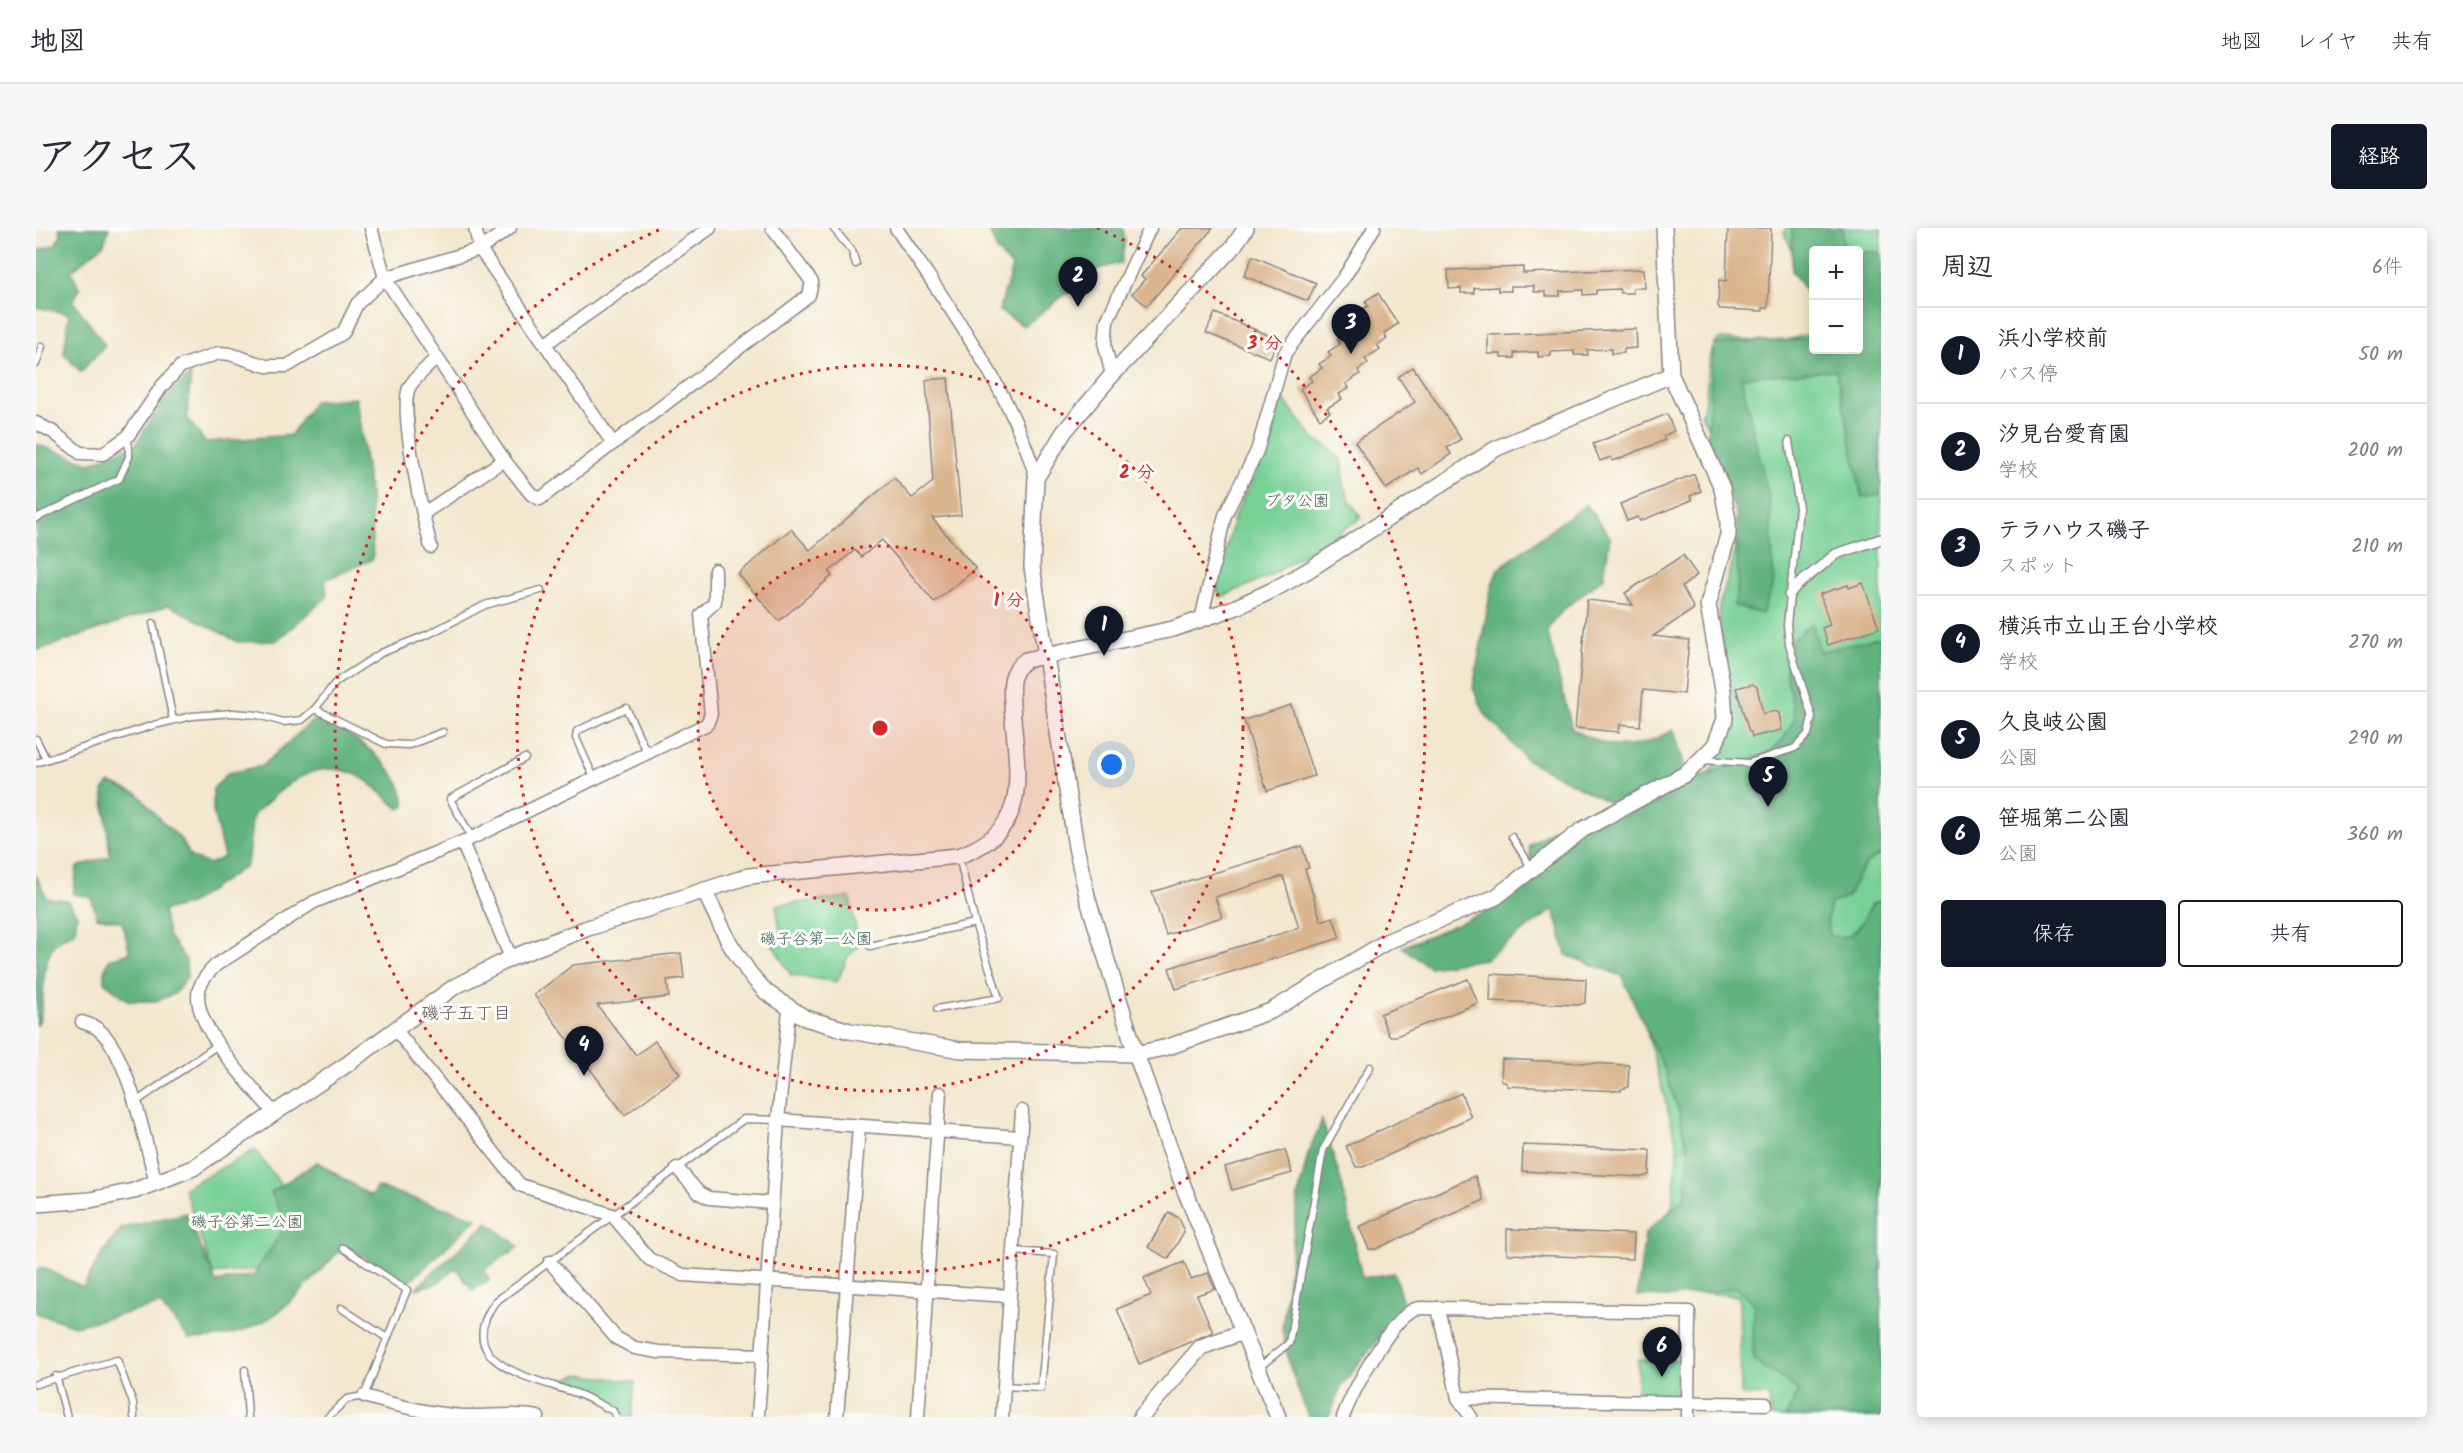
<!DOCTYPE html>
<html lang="ja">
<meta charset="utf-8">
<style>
body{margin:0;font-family:Kalam,"Klee One",sans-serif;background:#f7f7f7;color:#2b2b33}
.controls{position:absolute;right:18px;top:18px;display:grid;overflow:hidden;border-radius:6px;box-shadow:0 3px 15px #0003}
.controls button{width:54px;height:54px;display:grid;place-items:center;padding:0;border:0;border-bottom:2px solid #e1e1e2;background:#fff;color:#2b2b33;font:30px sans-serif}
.you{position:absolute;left:1076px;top:537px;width:21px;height:21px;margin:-15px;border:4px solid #fff;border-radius:50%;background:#1a73e8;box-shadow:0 0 0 9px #1a73e833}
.badge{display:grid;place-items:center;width:39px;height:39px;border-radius:50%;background:#111827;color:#fff;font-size:20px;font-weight:700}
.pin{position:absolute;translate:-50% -50px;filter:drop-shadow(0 2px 3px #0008)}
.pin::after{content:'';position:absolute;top:32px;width:21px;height:18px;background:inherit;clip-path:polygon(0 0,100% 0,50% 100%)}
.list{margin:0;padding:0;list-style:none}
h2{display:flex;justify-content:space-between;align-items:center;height:78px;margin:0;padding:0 24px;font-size:26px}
h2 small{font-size:20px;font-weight:400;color:#7c7c81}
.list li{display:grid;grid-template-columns:39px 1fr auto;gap:18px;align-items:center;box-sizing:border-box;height:96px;padding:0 24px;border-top:2px solid #e1e1e2}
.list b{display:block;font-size:22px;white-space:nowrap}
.list p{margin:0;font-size:20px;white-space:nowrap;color:#7c7c81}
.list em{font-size:20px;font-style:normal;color:#7c7c81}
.actions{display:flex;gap:12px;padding:18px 24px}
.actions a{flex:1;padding:14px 0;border:2px solid #111827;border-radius:6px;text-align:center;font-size:21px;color:#111827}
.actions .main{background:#111827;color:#fff}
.map{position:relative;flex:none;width:1845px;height:1189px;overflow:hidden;border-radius:6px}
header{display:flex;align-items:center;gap:36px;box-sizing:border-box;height:84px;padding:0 30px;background:#fff;border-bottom:2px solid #e1e1e2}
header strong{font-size:28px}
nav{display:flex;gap:33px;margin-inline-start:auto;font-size:21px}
.intro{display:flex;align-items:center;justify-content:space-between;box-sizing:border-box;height:144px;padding:0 36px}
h1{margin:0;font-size:42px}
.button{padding:15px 27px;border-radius:6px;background:#111827;color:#fff;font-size:21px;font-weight:700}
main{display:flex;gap:36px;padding:0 36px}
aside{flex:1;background:#fff;border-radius:6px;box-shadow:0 3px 15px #0003}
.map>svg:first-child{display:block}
</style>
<header>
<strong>地図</strong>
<nav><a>地図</a><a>レイヤ</a><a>共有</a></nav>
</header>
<div class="intro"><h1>アクセス</h1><a class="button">経路</a></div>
<main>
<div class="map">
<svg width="1845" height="1189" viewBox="0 0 1845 1189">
<rect width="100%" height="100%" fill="#fdfcf7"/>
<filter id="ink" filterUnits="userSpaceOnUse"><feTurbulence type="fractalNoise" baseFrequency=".0167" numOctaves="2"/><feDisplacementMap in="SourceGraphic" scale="12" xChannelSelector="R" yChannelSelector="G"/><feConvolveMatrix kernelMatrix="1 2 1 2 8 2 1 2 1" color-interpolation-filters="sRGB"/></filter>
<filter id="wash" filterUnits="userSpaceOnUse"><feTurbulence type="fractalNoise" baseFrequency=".008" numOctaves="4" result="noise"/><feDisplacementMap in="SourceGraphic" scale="24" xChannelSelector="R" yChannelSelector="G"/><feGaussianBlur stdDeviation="1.35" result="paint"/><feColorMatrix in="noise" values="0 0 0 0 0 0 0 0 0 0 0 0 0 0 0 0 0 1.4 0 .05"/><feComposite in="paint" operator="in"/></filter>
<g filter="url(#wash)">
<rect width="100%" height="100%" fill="#f3e7ce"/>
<g fill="#77d095" stroke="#4c7968" stroke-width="1.5">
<path d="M1750,0H1845V1189H1735L1733,1168L1705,1167L1703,1068L1628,1061L1642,920L1595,745L1654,562L1675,543L1695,503L1696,469L1684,400L1683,378L1696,336L1703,294L1684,226L1665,186C1675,164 1668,125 1683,111L1744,114L1777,105L1778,122H1822V22H1778L1761,33L1748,5Z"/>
<polygon points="1244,167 1279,212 1291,218 1304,230 1307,236 1308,257 1314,273 1325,290 1234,348 1185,369 1180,362 1199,286 1234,216"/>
<polygon points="814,669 823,719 812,728 801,754 755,747 733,711 744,703 740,677"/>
<polygon points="219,922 256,972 248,1039 177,1046 148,960"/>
<polygon points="1602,1131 1651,1132 1649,1167 1601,1165"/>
<path d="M543,1146L599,1154L596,1189H589C578,1168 546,1161 525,1153Z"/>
</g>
<g fill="#61b27e" stroke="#426a5c" stroke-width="1.5">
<polygon points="23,0 73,0 68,16 35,43 44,61 37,73 69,117 45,144 28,126 33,86 0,79 0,23 19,17 25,7"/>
<polygon points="952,0 1087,0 1089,13 1085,35 1062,41 988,98 963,83 976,39 961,22"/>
<polygon points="1756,0 1807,0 1808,21 1815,22 1778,22 1777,75 1756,43"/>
<polygon points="1823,24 1845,24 1845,205 1843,212 1845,266 1826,270 1800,142 1705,149 1733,271 1738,354 1726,386 1698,378 1702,355 1700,285 1671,211 1678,116 1772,111 1777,106 1778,122 1822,122"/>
<polygon points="155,146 151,190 169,214 255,207 278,173 320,170 334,266 337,331 289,352 291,369 240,413 202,414 133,377 0,423 0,216 54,235 100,216 128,171"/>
<path d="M1550,276L1574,309L1568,349L1526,383L1511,402L1536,501C1579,524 1594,524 1638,502L1653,553L1733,525L1747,511L1759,490L1750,446L1749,418L1776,395L1784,424L1841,410L1845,412V627C1826,633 1819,654 1811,670L1795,675L1791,693L1794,708C1822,713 1824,695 1837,675L1845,673V1189H1750L1762,1162L1717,1132L1718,1076L1701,1060L1636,1069L1601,1068L1609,1006L1649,969L1653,926L1644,888L1629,843L1586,748L1530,727L1518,681L1449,731L1393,739L1366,719L1462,679L1496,653L1493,617L1518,601L1576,576L1491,532L1449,486L1437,460L1455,361L1462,341Z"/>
<path d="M286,490C317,508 367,538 369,578L363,581C351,571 337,555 323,548C277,526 249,559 217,587L211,637L154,676L127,683L133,709L150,732L151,750L138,766L120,773H93L68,754V743L73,731L94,725L86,694L61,689L55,669L37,666L41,639L74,628L67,562L74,555L102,566L125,593L143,609L156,630L173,636L188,629L177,583V561L192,545L226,538L275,494Z"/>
<path d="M0,647L11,670L31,672L41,687L39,704C33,707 23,711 19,716C2,738 12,773 1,798Z"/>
<polygon points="1286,892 1306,956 1326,1050 1358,1045 1368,1078 1306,1157 1293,1189 1272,1189 1254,1139 1246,1102 1262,969 1272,926"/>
<path d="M281,934L335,968L341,959L441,990L371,1056L309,1017C258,1069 235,1111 153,1111L124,1077L39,1098L0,1085V1042L6,1039L47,1059L67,1024L86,1000L150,985L180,1054L218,1047L250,997L235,964Z"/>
<polygon points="452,994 483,1019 449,1041 453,1053 436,1062 420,1040 402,1055 379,1061"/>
</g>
<g id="blocks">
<g fill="#dab58e">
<polygon points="1146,0 1177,0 1111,78 1096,66 1109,51 1105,48"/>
<polygon points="1692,0 1735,0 1732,80 1727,80 1727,83 1684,81 1682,78 1683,52 1690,53"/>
<polygon points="1217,28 1280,55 1272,73 1208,48"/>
<polygon points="1487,39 1487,45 1608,41 1609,60 1597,60 1597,65 1584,65 1583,61 1560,62 1560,66 1547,67 1547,62 1524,63 1524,68 1510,68 1510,64 1498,64 1498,58 1475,58 1475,63 1462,63 1462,59 1438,60 1438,65 1425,65 1425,60 1413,61 1412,42"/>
<polygon points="1342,65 1362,96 1348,105 1351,110 1341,117 1344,121 1329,131 1332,135 1322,142 1324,146 1310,156 1313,160 1303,166 1306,171 1291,180 1294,184 1284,191 1264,161 1276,153 1273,149 1286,140 1283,136 1295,128 1292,124 1304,116 1301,111 1313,103 1310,99 1322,91 1319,86 1332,78 1329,73"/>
<polygon points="1179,85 1242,111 1234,130 1170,105"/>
<polygon points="1600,101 1601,120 1588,121 1588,125 1575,126 1575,121 1551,122 1552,127 1538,127 1538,123 1515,124 1515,128 1502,129 1502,124 1478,125 1478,130 1465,130 1465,126 1452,126 1452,107"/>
<polygon points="1377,139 1425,211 1411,220 1415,226 1386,246 1382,240 1350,261 1319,214 1379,174 1362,149"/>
<polygon points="912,150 925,287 896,290 940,341 898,374 846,312 825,329 819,322 793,344 796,348 743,393 702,346 755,301 774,322 858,250 876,270 897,254 890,152"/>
<polygon points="1631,186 1638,203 1627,208 1629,212 1577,233 1575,229 1564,233 1557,216"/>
<polygon points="1658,246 1665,263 1654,268 1656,272 1604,293 1602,289 1591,293 1584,276"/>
<polygon points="1647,327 1661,347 1646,359 1658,381 1617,408 1653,412 1648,466 1607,462 1604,498 1584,496 1583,504 1539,500 1551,372 1597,377 1589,365"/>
<polygon points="1827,355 1843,400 1792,417 1786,400 1794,397 1784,366 1812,357 1813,360"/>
<polygon points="1717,456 1721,459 1727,486 1739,483 1743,485 1746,502 1716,509 1715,504 1713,504 1700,460"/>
<polygon points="1255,477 1278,548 1231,563 1208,492"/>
<polygon points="1266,618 1273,640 1269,641 1285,693 1297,689 1304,710 1140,761 1133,740 1263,700 1247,648 1179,669 1186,689 1130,707 1116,664"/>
<polygon points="645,725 648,750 631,752 633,769 561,777 600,827 619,813 644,846 589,887 498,767 537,737"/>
<polygon points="1455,746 1550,751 1549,775 1542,777 1454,773"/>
<polygon points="1432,751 1442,775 1360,808 1353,808 1344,786"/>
<polygon points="1466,831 1593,837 1592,859 1585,861 1585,863 1471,858 1471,855 1465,853"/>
<polygon points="1425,865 1435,889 1327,939 1320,939 1310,918"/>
<polygon points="1487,917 1614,922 1613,947 1606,949 1486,943"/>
<polygon points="1249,922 1256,945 1196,962 1189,939"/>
<polygon points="1439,948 1448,972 1340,1021 1333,1021 1323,999"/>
<polygon points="1133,984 1144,991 1148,1004 1132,1031 1112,1019"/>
<polygon points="1471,1001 1598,1006 1597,1031 1471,1026"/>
<polygon points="1148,1034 1155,1051 1172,1045 1176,1055 1179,1061 1161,1067 1177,1104 1103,1136 1081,1081 1115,1067 1108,1050"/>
</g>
</g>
</g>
<g filter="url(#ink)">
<use href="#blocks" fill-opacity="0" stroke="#8a8484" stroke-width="1.5"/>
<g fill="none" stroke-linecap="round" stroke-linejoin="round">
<g stroke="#8a8484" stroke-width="9">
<g id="service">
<polyline points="797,0 816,23 820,36"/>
<polyline points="0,136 6,118"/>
<polyline points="0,290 83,251 93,229 92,208"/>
<polyline points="117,395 137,492"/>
<polyline points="279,481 350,516 373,517 407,504"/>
<polyline points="0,511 10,531"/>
<polyline points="1667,532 1713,535 1759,520 1772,506 1776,489 1753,416 1751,397 1763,280 1753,213"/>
<polyline points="0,535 118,497 156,488 197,485 222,487 247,494 266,492 279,481 300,454 345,425 393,406 449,377 505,362"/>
<polyline points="558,550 540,510 541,503 590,480 611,525"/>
<polyline points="1476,609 1495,639"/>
<polyline points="436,610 414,571 489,530"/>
<polyline points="834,718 939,695"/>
<polyline points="901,781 963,770 939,695 923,629"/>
<polyline points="100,874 183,816"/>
<polyline points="305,1080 351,1110"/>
<polyline points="1222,1140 1253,1115 1287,922 1334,839"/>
<polyline points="209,1142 212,1189"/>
<polyline points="20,1148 31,1189"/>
<polyline points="0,1156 81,1132 97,1175 98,1189"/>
<polyline points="968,1158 1005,1160 1018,1026 977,1023"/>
<polyline points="292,1189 311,1171 328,1168 371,1062 307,1020"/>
<path d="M580,1189L577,1183C565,1177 553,1170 540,1165C497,1150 415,1137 459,1074L708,891L742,892"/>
</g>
</g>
<g stroke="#8a8484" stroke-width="12">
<polyline id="pedestrian" points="1753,367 1759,359 1800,326 1845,311"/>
</g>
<g stroke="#8a8484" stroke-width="15">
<g id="minor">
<polyline points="335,0 349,50 468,232 495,266 504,271 773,67 776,54 736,0"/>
<polyline points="439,0 444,21 576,214"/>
<path d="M860,0C910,75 976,163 1000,250"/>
<polyline points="509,116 674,0"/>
<polyline points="1076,147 1069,118 1071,93 1114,0"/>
<polyline points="0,195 17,204 44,225 67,226 92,208 126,158 145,138 183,125 194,126 230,138 251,138 307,105 321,76 349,50 444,21 474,0"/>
<polyline points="388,285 468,232"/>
<path d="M395,319C388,293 361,177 374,158C380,148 392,139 400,130"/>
<polyline points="1165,392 1189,287 1221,223 1249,125 1309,48 1338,0"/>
<polyline points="426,614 475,730"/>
<path d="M46,794C51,796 59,798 63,802C92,824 111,920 120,956"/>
<polyline points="359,801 484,957 576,987 613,1031 647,1047 973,1068"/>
<path d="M238,885C216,858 162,804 162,769C162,756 171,746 180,737L278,674L436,610L671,496L675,486L665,387L679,374V342"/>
<polyline points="742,892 984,909"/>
<polyline points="641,940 663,965 673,970 736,975"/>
<polyline points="514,1034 580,1110 599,1120 623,1124 726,1127"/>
<polyline points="1402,1080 1422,1170 1435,1189"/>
<path d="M328,1168C361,1178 394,1186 428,1188C453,1189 479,1184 502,1189"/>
<polyline points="1422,1170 1730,1176"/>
<polyline points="722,1189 742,892 753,782"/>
<polyline points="801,1189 823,898"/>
<polyline points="882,1189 904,865"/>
<polyline points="966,1189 986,883"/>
<path d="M1307,1189C1316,1165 1355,1090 1379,1081C1386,1079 1395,1081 1402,1080L1653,1084L1652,1189"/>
</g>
</g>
<g stroke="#8a8484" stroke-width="18">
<g id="tertiary">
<polyline points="1210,0 1197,19 1076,147 1028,204 1000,250 996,339 1040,619 1052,672 1100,826 1148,960 1242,1189"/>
<polyline points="668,662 694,716 714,746 730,764 769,790 814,803 925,822 1100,826 1132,819 1235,783 1352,713 1460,669 1546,602 1651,545 1679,517 1689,491 1687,462 1672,377 1692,307 1692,292 1686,260 1635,147 1628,0"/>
<path d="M0,976L54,972L98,963L157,940L310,837L418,759L475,730L549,701L713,648L922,628C999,602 980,543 976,477C975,458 973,444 990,432L1137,401L1198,380L1235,363L1271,343L1461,220L1635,147"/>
<polyline points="1105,1189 1165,1119 1207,1104"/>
</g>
</g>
<use href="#service" stroke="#fff" stroke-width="6"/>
<use href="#pedestrian" stroke="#fff" stroke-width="9"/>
<use href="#minor" stroke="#fff" stroke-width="12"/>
<use href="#tertiary" stroke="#fff" stroke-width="15"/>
</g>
</g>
<circle cx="844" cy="500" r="182" fill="#d62828" fill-opacity=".12"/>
<g fill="none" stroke="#d62828" stroke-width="3" stroke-dasharray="3 6">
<circle cx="844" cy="500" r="182"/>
<circle cx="844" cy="500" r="363"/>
<path d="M1061 0A545 545 0 1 1 627 0"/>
</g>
<g text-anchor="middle" stroke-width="6" stroke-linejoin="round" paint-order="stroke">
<g font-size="16" fill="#405f5a" stroke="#fdfcf7">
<text x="1261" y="278">ブタ公園</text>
<text x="780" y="716">磯子谷第一公園</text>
<text x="211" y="999">磯子谷第二公園</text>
</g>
<g font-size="18" fill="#625558" stroke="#fdfcf7">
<text x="430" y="791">磯子五丁目</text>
</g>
</g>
<circle cx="844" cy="500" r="9" fill="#d62828" stroke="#fdfcf7" stroke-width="3"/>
<g font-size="18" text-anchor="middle" font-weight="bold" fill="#d62828" stroke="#fdfcf7" stroke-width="6" stroke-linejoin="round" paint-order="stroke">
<text x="1229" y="121">3 分</text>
<text x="1101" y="250">2 分</text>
<text x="973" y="378">1 分</text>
</g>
</svg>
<div class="controls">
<button>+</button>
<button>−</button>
</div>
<div class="you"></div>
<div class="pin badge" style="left:1068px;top:428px">1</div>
<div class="pin badge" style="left:1042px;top:79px">2</div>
<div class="pin badge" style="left:1315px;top:126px">3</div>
<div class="pin badge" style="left:548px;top:848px">4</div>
<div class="pin badge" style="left:1732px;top:579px">5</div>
<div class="pin badge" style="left:1626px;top:1149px">6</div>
</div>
<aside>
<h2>周辺<small>6件</small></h2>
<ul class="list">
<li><span class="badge">1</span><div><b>浜小学校前</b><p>バス停</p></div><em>50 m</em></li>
<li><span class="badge">2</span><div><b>汐見台愛育園</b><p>学校</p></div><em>200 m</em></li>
<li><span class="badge">3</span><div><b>テラハウス磯子</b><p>スポット</p></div><em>210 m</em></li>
<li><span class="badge">4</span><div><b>横浜市立山王台小学校</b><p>学校</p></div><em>270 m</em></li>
<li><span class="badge">5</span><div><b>久良岐公園</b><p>公園</p></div><em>290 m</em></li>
<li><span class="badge">6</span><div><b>笹堀第二公園</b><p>公園</p></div><em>360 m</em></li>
</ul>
<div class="actions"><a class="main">保存</a><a>共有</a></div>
</aside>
</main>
